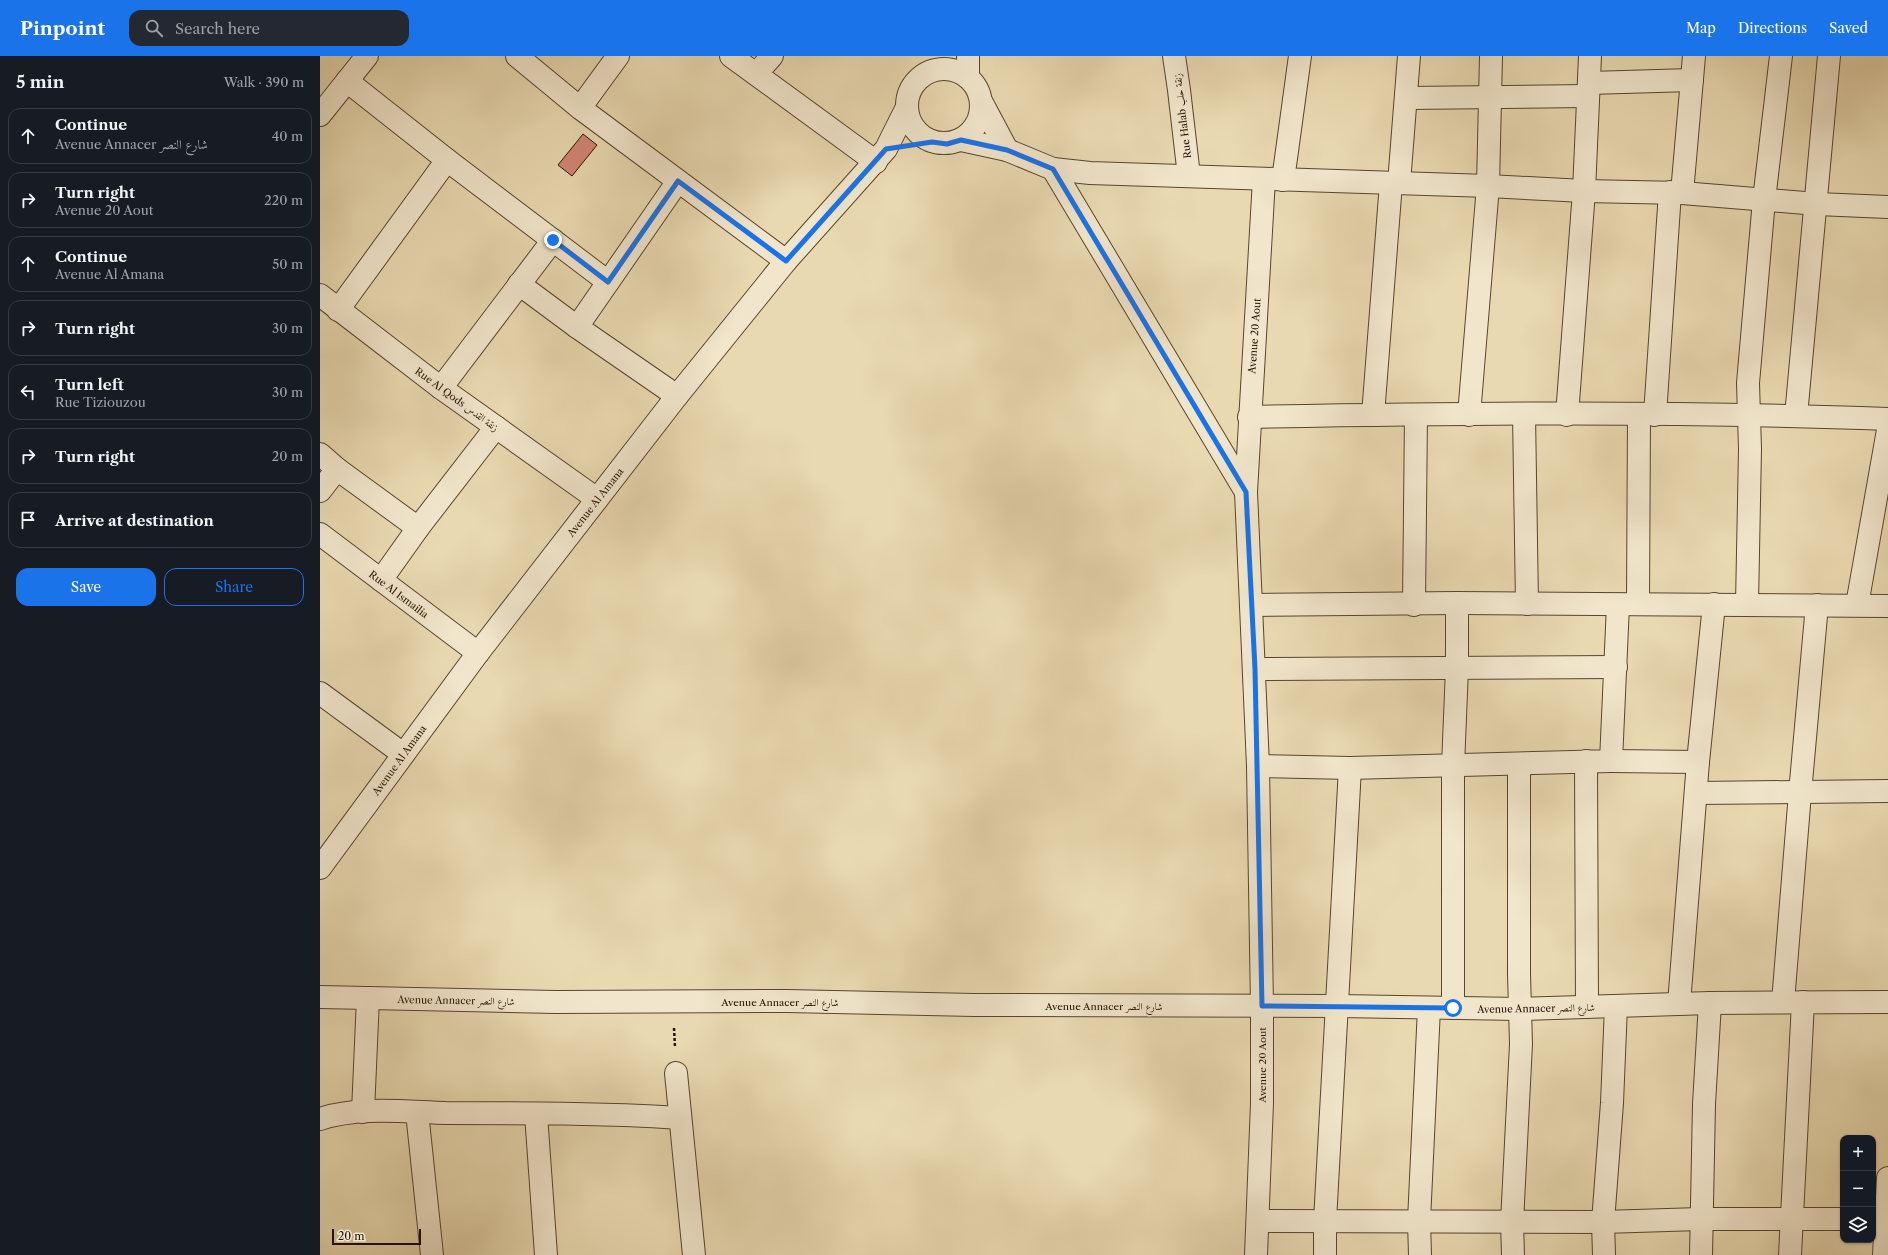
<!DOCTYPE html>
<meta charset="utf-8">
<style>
body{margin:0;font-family:"Libre Caslon Text",Amiri,serif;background:#242831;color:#f1f3f6}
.controls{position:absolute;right:12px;bottom:12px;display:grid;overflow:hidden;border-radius:8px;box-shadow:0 1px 3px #0004}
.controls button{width:36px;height:36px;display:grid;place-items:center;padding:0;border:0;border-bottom:1px solid #363941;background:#171b24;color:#f1f3f6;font:20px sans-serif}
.scale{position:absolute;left:12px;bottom:10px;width:89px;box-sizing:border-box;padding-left:4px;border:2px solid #271403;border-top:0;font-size:11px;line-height:14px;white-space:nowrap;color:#271403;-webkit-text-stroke:3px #f1e6cc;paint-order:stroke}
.stop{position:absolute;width:12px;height:12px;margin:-9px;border:3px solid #1a73e8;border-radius:50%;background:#fff}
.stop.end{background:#1a73e8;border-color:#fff;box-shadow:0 1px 4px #0008}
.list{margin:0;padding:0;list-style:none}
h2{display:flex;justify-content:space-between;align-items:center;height:52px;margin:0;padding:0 16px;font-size:17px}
h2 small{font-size:13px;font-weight:400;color:#9ea1a6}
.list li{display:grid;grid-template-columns:26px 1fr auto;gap:12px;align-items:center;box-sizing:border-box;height:56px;margin:0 8px 8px;padding:0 8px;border:1px solid #363941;border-radius:12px}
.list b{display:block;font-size:15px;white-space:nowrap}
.list p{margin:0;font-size:13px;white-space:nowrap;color:#9ea1a6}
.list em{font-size:13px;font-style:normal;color:#9ea1a6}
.actions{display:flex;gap:8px;padding:12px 16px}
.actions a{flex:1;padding:9px 0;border:1px solid #1a73e8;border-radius:12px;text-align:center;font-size:14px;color:#1a73e8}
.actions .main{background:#1a73e8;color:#fff}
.icon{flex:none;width:22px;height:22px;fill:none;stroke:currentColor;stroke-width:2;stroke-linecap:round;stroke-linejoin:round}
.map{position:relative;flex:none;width:1568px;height:1199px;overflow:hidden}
header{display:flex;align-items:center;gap:24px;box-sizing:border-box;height:56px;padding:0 20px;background:#1a73e8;color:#fff}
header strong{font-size:19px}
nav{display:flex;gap:22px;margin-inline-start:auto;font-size:14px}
.search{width:280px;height:36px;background:#242831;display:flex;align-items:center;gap:10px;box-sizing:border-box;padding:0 14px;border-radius:12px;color:#9ea1a6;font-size:15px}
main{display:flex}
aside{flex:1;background:#171b24}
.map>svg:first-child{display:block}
</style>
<header>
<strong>Pinpoint</strong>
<div class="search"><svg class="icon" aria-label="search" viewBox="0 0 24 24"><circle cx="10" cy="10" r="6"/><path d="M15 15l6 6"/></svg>Search here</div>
<nav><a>Map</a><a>Directions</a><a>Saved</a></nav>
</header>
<main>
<aside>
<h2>5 min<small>Walk · 390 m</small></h2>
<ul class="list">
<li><svg class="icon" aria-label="ahead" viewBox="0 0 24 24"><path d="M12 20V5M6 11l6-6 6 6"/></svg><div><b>Continue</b><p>Avenue Annacer شارع النصر</p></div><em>40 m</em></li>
<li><svg class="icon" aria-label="right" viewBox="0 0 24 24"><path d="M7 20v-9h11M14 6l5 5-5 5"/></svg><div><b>Turn right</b><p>Avenue 20 Aout</p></div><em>220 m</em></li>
<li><svg class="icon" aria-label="ahead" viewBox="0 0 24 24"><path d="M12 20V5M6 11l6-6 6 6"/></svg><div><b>Continue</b><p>Avenue Al Amana</p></div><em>50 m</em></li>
<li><svg class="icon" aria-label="right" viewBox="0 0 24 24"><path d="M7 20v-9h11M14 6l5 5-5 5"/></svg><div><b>Turn right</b></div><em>30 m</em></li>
<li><svg class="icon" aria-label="left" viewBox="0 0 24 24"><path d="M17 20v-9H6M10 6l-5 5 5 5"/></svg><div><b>Turn left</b><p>Rue Tiziouzou</p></div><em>30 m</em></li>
<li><svg class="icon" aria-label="right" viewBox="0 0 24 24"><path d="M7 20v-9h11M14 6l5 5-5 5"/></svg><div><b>Turn right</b></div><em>20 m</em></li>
<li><svg class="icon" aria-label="arrive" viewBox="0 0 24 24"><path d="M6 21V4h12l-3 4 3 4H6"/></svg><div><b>Arrive at destination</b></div></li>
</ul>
<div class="actions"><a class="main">Save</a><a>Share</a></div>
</aside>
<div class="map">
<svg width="1568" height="1199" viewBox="0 0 1568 1199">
<rect width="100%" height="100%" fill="#e9d9b1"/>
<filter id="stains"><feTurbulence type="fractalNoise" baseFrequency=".005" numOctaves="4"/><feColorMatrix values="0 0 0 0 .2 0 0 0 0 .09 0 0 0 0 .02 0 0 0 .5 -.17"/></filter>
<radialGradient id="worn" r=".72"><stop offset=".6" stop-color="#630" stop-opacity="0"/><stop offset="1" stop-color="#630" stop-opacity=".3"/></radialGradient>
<polygon fill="#d28674" stroke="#271403" points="263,78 277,89 252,120 238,109"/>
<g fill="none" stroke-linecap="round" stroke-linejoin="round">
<g stroke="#58452e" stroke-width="24">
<g id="minor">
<polyline points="197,0 260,52 466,205"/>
<polyline points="411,0 556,106"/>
<polyline points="854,0 859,34 869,120"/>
<circle cx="624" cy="50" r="37"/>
<polyline points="436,18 452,0"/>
<polyline points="648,21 648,0"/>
<polyline points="27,25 127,104 288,226"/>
<polyline points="1269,27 1372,24"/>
<polyline points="1086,42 1268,40"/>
<polyline points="662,47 687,94"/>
<polyline points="260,52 298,0"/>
<polyline points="0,59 47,0"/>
<polyline points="641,84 687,94 733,113 926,436"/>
<polyline points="733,113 770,117 1168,130 1264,135 1362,137 1497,148 1568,151"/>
<polyline points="963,124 980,0"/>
<polyline points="1079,127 1089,0"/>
<polyline points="1362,137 1374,0"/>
<polyline points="199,228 257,271 357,340"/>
<polyline points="0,239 121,332 277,443"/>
<polyline points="18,254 127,104"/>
<polyline points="257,271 358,125"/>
<polyline points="121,332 233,184"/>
<polyline points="1204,358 1207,548"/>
<polyline points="1053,359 1071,127"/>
<polyline points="1149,359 1168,130 1171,0"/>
<polyline points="1247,359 1264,135 1270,0"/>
<polyline points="1335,359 1350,136"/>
<polyline points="1476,360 1509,0"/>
<path d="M929,361C1142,357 1355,355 1568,363"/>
<polyline points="0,398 17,413"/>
<polyline points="0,435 17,413 98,472 176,371"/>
<polyline points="0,478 158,597"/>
<polyline points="61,524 98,472"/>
<polyline points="1318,548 1319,359"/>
<polyline points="1427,548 1430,393 1428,327 1444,144 1461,0"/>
<polyline points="932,549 1137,547 1568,550"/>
<polyline points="1094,549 1096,359"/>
<polyline points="1537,549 1568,374"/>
<polyline points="935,613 1296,611"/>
<polyline points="0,637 83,698"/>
<polyline points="1266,705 1267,951"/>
<polyline points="1291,705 1378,706"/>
<polyline points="938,710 1030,712 1291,705 1298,549"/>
<polyline points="1376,737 1568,735"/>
<polyline points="0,812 158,597 357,340 466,205 566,93 586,53"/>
<polyline points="0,941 236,946 467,945 654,949 1018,950 1200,953 1390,947 1568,946"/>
<polyline points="1463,946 1480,737 1497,549"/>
<polyline points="1359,948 1378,706 1394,548"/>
<polyline points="1133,952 1133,710 1137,612 1137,547"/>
<polyline points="356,1017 374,1199"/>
<polyline points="43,1056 48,942"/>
<polyline points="97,1056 112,1199"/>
<polyline points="216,1058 226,1199"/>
<path d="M0,1063C38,1050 87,1056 126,1057C204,1057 282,1057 360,1062"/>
<polyline points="938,1165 1283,1166 1380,1163 1523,1163"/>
<polyline points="936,1199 942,1047 942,951 938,710 926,436 944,123"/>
<polyline points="1005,1199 1005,1165 1030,712"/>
<polyline points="1100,1199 1099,1165 1109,952"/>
<polyline points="1193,1199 1192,1166 1201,988 1199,918 1199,708"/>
<polyline points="1284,1199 1283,1166 1292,1047 1296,950"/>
<polyline points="1381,1199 1384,1048 1390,947"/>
<polyline points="1470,1199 1483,946"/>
<polyline points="1564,1199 1568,1122"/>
</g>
</g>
<polyline stroke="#271403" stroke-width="2.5" stroke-dasharray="3 2" stroke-linecap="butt" points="354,972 355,991"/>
<use href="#minor" stroke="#f1e6cc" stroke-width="22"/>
</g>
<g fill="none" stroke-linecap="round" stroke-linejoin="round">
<polyline stroke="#1a73e8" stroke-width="5" points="233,184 288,226 358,125 466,205 566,93 612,86 627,88 641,84 687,94 733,113 926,436 935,613 942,950 1133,952"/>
</g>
<g text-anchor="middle" stroke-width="3" stroke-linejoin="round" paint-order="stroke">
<g font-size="10" fill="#271403" stroke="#f1e6cc">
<text transform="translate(862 60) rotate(-97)" y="4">Rue Halab زنقة حلب</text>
<text transform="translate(934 280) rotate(-86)" y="4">Avenue 20 Aout</text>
<text transform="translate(137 343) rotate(36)" y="4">Rue Al Qods زنقة القدس</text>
<text transform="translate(275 446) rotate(-52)" y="4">Avenue Al Amana</text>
<text transform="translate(79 538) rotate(37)" y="4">Rue Al Ismailia</text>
<text transform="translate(79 704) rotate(-54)" y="4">Avenue Al Amana</text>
<text transform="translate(136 944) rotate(1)" y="4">Avenue Annacer شارع النصر</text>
<text x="460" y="950">Avenue Annacer شارع النصر</text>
<text x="784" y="954">Avenue Annacer شارع النصر</text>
<text transform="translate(1216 952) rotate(-1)" y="4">Avenue Annacer شارع النصر</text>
<text transform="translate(942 1009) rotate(-90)" y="4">Avenue 20 Aout</text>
</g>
</g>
<rect width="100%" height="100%" filter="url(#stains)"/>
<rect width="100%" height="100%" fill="url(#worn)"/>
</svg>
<div class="controls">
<button>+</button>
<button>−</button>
<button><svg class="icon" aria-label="layers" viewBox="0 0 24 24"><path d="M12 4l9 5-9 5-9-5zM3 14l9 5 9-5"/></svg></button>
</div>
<div class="scale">20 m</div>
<div class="stop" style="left:1133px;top:952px"></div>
<div class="stop end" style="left:233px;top:184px"></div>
</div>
</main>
